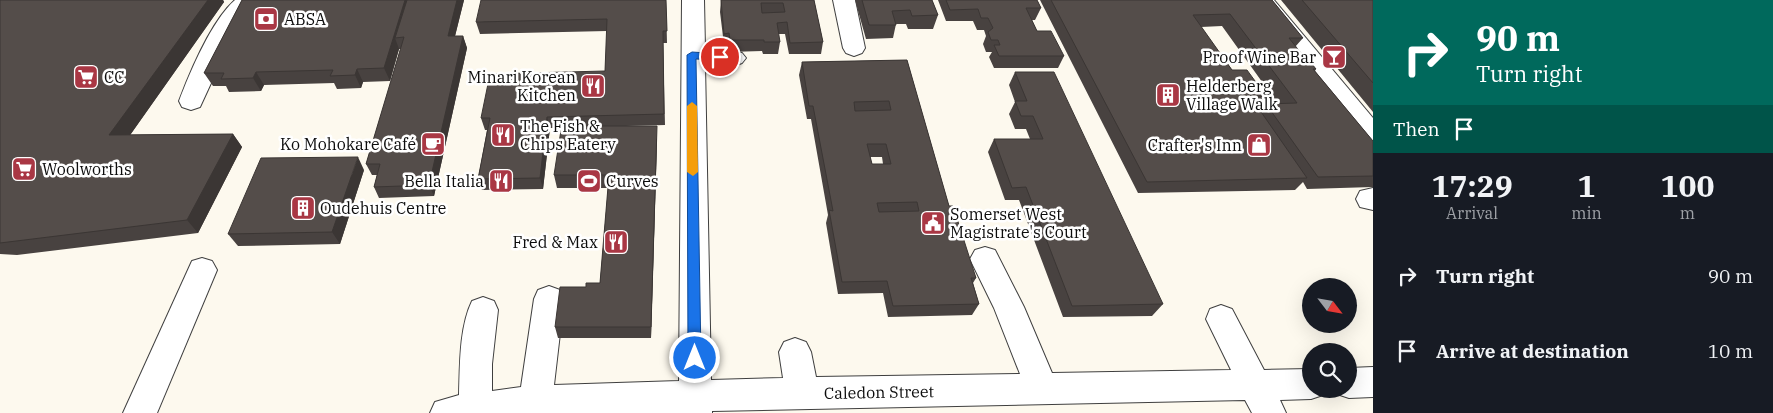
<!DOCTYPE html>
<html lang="en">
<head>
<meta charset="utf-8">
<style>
  body { margin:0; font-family:"IBM Plex Serif",serif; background:#242831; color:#f1f3f6; height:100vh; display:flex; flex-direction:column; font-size:19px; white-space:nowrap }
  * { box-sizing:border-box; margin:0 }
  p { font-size:16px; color:#9ea1a6 }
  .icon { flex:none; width:28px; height:28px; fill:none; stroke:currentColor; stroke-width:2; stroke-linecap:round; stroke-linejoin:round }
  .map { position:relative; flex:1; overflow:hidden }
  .sheet { display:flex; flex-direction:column; background:#171b24; width:400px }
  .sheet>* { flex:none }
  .hud { background:#00695c; color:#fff; overflow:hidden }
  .needle { width:32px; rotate:121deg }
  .tools { position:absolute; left:1302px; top:278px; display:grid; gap:10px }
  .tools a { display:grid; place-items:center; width:55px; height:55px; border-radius:50%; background:#171b24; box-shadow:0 5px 20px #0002; font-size:25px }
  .pin { position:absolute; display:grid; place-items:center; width:42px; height:42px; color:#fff; margin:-21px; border:2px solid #fff; border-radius:50%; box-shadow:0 1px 5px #0007 }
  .me { position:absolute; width:55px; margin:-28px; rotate:0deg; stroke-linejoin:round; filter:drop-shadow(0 0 4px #0008) }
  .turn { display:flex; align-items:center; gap:18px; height:105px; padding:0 20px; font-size:22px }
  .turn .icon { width:65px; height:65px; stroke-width:2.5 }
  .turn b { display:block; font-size:35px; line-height:42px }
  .then { display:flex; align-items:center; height:48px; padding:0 20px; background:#0003; gap:10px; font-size:19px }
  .eta { display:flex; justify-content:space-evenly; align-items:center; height:85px; text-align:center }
  .eta b { font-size:30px; font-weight:700; line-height:35px }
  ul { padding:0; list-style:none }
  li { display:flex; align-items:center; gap:15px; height:75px; padding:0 20px }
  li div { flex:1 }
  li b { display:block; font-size:19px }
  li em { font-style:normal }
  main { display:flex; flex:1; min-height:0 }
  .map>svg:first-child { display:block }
</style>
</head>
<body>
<main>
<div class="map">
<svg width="1373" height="413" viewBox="0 0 1373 413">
  <rect width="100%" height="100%" fill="#fdf9ee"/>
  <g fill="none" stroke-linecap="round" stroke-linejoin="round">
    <defs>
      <g id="minor">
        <path d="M235 0H259L241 18 200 107 191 110 182 107 179 101C190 72 212 20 235 0Z"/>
        <path d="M682 0H704L705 48 742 53 746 58 742 63 734 66 705 64 711 380 783 378 779 352 784 342 795 338 806 342 811 352 816 377 1020 374 994 308 970 259 975 250 985 247 995 250 1024 307 1052 373 1231 370 1206 319 1210 309 1221 305 1232 309 1264 370 1311 369V389H1325L1323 395 1311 399 1280 400 1286 413H1252L1245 400 712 411V413H430L435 402 459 395C460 366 459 328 472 301L483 297 494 301 498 310 492 364V391L521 387 534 299 538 290 549 286 560 290 564 299 554 385 679 381Z"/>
        <polygon points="833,0 855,0 865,48 862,53 854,56 846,53 843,48"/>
        <polygon points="1251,0 1274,0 1373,118 1373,144 1364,142"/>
        <polygon points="1373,188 1373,210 1360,207 1356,199 1360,191"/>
        <polygon points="202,258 212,261 217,270 157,413 123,413 192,261"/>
        <polygon points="1373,367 1373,397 1349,398 1337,394 1335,389 1349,389 1349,368"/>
      </g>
    </defs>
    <use href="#minor" stroke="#3f3f3f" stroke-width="2"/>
    <use href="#minor" fill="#fff" fill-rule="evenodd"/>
  </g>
  <g fill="#484240" fill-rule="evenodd">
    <polygon points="0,0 223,0 224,2 130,135 233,134 242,147 198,233 17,255 0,254"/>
    <polygon points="242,0 464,0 455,36 463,36 467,48 434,196 379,198 374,187 377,175 372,175 366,164 401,49 399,49 390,81 363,82 361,88 337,89 334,83 264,85 261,91 229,92 226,86 213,86 204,73"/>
    <polygon points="666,0 667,43 663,43 665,125 626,126 657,139 651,338 558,338 555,327 586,287 600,283 608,188 557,188 554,175 582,130 582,128 550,128 543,189 482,190 478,179 487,130 485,130 481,118 605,71 607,31 480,34 476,22"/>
    <polygon points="721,0 814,0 823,42 821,54 789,54 785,34 778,34 780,42 778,54 763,54 762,51 729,52 728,45 724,45 720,12"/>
    <polygon points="855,0 932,0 938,15 933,29 908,29 906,24 896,24 893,38 866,39"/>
    <polygon points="938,0 1037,0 1041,8 1035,20 1032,20 1037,31 1064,56 1058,68 994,68 989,57 992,52 986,52 983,44 986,36 984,30 977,30 973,21 946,21"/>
    <path d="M1040 0H1272L1303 38 1295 47 1301 53 1316 69 1315 71 1373 141V187L1307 189 1303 182 1295 190 1138 193ZM1222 26 1278 104H1266L1260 111 1257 107 1266 96 1232 70 1201 27Z"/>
    <polygon points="1281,0 1373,0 1373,112"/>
    <path d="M907 60 949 206 976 278 973 283 979 304 972 315 888 317 883 293 838 294 826 223 828 215 811 119H807L799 75 802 62ZM870 157H882L883 164H872Z"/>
    <polygon points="1015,72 1163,304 1152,316 1063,317 1019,200 1005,200 988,152 994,139 1030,139 1026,129 1015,129 1009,114 1015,102 1009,85"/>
    <polygon points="364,170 340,244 238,246 228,234"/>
  </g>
  <g fill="#3b3634">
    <polygon points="208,0 223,0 224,2 121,148 109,135"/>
    <polygon points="405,0 412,0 395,38 399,49 390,81 384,68"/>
    <polygon points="457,0 464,0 452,48 448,36"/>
    <polygon points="463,36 467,48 434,196 429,185"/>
    <polygon points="357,69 363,82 361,88 355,75"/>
    <polygon points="256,72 264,85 261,91 253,78"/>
    <polygon points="547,117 550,128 543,189 540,178"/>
    <polygon points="657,126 657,139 651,338 651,327"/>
    <polygon points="233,134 242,147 198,233 187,220"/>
    <polygon points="358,157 364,170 340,244 332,232"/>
  </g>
  <g fill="#544d4a" stroke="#3b3634" fill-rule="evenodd">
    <polygon points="0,0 208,0 109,135 233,134 187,220 0,243"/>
    <polygon points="242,0 405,0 384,68 357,69 355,75 330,76 333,70 256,72 253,78 221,79 224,73 204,73"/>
    <polygon points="407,0 457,0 448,36 463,36 429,185 374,187 380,164 366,164 404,37 395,38"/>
    <polygon points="481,0 666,0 667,31 663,31 664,114 547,117 540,178 478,179 490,118 481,118 490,74 605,71 607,19 476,22"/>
    <path d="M721 0H814L823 42 790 43 787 22 777 23 780 42H764V40H730L729 33 724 34ZM761 3H783L785 12 762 13Z"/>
    <polygon points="862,0 932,0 938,15 912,16 910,10 892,11 896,25 869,25"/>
    <polygon points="946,0 1037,0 1041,8 1026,8 1037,31 1051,31 1064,56 999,56 994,45 1000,45 998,40 991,40 988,32 993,28 988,18 981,18 978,9 950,10"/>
    <polygon points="1051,0 1272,0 1303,38 1289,38 1301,53 1304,54 1316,69 1313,69 1373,141 1373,176 1318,177 1266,104 1297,103 1230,14 1193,15 1232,70 1247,70 1266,96 1250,96 1307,178 1147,182"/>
    <polygon points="1302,0 1373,0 1373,83"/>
    <path d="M907 60 949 206H953L976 278H971L979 304 893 306 887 281 842 282 829 210 833 211 813 106H809L802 62ZM889 101 891 110 855 111 854 102ZM867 144H886L891 164H872ZM917 202 919 211 879 212 877 203Z"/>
    <polygon points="1015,72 1054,72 1163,304 1072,306 1026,187 1012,188 994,139 1043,139 1033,116 1021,116 1015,101 1027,101"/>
    <polygon points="582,126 657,126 651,327 555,327 560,287 586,287 586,283 600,283 609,175 554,175 561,130 582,130"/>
    <polygon points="358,157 332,232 228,234 261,158"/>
  </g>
  <polygon fill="#1a73e8" stroke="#114b97" points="692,52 720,54 725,57 720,60 696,59 701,358 699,363 695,364 690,363 688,358 687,55"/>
  <polygon fill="#f59e0b" points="692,102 697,106 698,172 693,176 687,172 687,106"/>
  <defs>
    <symbol id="bank-square" viewBox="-11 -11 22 22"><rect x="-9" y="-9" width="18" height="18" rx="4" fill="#a93744" stroke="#fff"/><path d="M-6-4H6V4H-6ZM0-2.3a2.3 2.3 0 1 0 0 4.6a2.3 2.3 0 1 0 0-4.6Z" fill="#fff"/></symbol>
    <symbol id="bar-square" viewBox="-11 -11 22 22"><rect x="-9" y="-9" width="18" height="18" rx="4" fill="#a93744" stroke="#fff"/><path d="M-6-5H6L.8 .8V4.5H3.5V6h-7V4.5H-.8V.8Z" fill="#fff"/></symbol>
    <symbol id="supermarket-square" viewBox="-11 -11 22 22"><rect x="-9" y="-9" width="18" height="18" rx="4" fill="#a93744" stroke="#fff"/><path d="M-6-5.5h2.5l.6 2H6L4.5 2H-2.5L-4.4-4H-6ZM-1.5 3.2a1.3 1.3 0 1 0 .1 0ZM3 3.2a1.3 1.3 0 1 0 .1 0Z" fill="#fff"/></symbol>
    <symbol id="restaurant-square" viewBox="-11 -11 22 22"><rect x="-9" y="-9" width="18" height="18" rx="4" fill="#a93744" stroke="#fff"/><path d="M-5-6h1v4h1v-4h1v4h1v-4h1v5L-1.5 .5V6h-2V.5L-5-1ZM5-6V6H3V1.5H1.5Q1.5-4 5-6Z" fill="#fff"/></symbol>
    <symbol id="building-square" viewBox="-11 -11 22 22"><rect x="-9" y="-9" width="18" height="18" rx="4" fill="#a93744" stroke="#fff"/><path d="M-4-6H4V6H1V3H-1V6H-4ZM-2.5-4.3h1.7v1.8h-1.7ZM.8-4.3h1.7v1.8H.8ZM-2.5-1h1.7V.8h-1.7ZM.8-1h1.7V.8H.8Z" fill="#fff"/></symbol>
    <symbol id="cafe-square" viewBox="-11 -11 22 22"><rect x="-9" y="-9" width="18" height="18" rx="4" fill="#a93744" stroke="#fff"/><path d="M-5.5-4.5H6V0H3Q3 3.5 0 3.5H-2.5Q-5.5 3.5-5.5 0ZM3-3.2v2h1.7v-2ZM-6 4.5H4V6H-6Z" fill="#fff"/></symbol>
    <symbol id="shop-square" viewBox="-11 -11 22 22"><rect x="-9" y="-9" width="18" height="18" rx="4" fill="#a93744" stroke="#fff"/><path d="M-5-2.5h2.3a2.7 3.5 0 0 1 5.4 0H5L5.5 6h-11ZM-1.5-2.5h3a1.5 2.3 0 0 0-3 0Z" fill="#fff"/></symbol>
    <symbol id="stadium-square" viewBox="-11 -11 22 22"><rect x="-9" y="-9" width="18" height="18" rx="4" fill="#a93744" stroke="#fff"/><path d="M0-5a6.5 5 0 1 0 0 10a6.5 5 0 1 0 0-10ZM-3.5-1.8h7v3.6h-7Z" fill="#fff"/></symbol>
    <symbol id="civic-square" viewBox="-11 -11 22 22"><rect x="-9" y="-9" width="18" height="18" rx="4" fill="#a93744" stroke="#fff"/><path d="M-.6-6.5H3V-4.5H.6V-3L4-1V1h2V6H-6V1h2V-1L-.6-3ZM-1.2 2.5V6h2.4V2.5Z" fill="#fff"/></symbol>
  </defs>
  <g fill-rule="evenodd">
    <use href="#bank-square" x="252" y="5" width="28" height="28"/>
    <use href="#bar-square" x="1320" y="43" width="28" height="28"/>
    <use href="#supermarket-square" x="72" y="63" width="28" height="28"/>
    <use href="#restaurant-square" x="579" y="72" width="28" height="28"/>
    <use href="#building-square" x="1154" y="81" width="28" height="28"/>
    <use href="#restaurant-square" x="489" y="121" width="28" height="28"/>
    <use href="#cafe-square" x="419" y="130" width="28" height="28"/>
    <use href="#shop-square" x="1245" y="131" width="28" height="28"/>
    <use href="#supermarket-square" x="10" y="155" width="28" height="28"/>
    <use href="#restaurant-square" x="487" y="167" width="28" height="28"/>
    <use href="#stadium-square" x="575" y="167" width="28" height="28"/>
    <use href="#building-square" x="289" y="194" width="28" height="28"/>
    <use href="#civic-square" x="919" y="209" width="28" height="28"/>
    <use href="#restaurant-square" x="602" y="228" width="28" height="28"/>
  </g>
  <g text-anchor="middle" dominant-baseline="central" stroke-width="5" stroke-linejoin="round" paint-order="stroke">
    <g font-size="16" fill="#0c0c0c" stroke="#fff" text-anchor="start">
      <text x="284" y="19">ABSA</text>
      <text x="1316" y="57" text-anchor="end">Proof Wine Bar</text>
      <text x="104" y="77">CC</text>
      <text x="576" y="77" text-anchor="end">Minari Korean<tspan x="576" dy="18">Kitchen</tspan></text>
      <text x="1186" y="86">Helderberg<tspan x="1186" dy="18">Village Walk</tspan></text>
      <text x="520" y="126">The Fish &amp;<tspan x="520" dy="18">Chips Eatery</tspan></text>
      <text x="416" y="144" text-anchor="end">Ko Mohokare Café</text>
      <text x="1242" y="145" text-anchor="end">Crafter's Inn</text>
      <text x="42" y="169">Woolworths</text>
      <text x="484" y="181" text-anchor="end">Bella Italia</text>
      <text x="606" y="181">Curves</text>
      <text x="320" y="208">Oudehuis Centre</text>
      <text x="950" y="214">Somerset West<tspan x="950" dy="18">Magistrate's Court</tspan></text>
      <text x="598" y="242" text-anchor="end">Fred &amp; Max</text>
    </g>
    <g font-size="16" fill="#0c0c0c" stroke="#fff">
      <text transform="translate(879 392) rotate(-1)">Caledon Street</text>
    </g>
  </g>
</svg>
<div class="tools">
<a><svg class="needle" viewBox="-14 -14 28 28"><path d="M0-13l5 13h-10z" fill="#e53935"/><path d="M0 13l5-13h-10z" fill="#9ea1a6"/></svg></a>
<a><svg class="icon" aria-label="search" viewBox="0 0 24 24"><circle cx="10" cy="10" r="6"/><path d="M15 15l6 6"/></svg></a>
</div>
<div class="pin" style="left:720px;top:57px;background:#d93025"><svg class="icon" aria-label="arrive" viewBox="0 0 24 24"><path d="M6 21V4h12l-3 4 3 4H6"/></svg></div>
<svg class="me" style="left:695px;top:358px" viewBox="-20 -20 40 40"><circle r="17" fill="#1a73e8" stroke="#fff" stroke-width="3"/><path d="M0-11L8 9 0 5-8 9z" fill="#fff"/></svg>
</div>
<section class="sheet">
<div class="hud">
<div class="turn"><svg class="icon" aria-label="right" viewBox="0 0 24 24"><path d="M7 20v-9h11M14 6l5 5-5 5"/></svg><div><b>90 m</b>Turn right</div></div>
<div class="then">Then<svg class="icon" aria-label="arrive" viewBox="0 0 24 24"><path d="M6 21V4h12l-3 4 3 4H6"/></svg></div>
</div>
<div class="eta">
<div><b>17:29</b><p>Arrival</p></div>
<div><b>1</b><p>min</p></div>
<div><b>100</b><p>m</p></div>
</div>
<ul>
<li><svg class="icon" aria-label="right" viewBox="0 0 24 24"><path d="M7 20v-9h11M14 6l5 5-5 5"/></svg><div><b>Turn right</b></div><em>90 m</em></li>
<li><svg class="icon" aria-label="arrive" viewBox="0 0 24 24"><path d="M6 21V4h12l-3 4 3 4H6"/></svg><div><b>Arrive at destination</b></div><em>10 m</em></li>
</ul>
</section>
</main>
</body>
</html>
